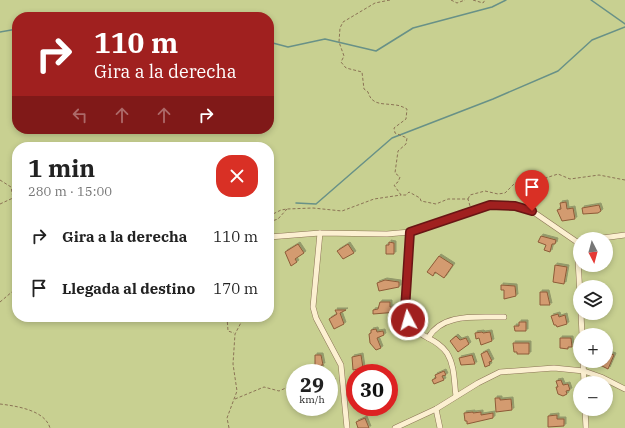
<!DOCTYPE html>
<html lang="es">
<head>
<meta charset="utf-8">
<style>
  body { margin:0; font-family:"IBM Plex Serif",serif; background:#f6f6f6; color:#222; height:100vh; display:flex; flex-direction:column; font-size:15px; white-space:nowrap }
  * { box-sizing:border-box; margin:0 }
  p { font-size:13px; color:#767676 }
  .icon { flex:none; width:22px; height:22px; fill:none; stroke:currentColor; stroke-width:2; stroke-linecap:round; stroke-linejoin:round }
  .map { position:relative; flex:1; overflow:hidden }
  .panel { position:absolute; left:12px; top:142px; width:262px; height:180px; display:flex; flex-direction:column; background:#fff; border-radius:16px; box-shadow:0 2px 6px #0003 }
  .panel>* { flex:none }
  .top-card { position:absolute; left:12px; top:12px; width:262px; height:122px; border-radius:16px; box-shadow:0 2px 6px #0003; background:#a0201f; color:#fff; overflow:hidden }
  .needle { width:26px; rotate:174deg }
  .controls { position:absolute; left:573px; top:232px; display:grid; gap:8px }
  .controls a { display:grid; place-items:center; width:40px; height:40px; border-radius:50%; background:#fff; box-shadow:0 2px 6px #0003; font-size:20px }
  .speed { position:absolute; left:286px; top:364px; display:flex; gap:8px; font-size:20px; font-weight:700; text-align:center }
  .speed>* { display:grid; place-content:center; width:52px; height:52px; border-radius:50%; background:#fff; box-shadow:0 2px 6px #0003; line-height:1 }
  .speed small { font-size:10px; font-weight:400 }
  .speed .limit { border:6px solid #d22; background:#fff; color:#111 }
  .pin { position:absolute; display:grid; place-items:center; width:34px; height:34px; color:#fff; margin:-41px -17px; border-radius:50% 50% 50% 0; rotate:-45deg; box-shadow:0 0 4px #0007 }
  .pin .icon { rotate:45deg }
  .me { position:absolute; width:44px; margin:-22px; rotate:354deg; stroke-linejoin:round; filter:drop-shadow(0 0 3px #0008) }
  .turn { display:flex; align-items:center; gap:14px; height:84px; padding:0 16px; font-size:18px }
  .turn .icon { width:52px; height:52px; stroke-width:2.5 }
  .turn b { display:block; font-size:28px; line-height:34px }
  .lanes { display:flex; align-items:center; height:38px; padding:0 16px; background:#0003; justify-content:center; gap:20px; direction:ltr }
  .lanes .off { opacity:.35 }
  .round { display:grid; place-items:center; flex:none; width:42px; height:42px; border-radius:16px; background:#f6f6f6 }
  .overview { display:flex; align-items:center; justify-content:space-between; height:68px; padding:0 16px }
  h1 { font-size:24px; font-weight:700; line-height:30px }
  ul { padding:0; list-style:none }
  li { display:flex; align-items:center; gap:12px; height:52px; padding:0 16px }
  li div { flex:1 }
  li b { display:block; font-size:15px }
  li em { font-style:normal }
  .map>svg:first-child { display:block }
</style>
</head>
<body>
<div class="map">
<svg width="625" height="428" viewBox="0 0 625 428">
  <defs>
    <filter id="shadow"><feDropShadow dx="2" dy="-2" stdDeviation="0" flood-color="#0004"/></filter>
  </defs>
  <rect width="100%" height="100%" fill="#f2e3bd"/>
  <path fill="#c8d091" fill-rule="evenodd" d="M0 0H625V428H0ZM17 17H269V129H17ZM17 147H269V317H17ZM580 239H606V265H580ZM580 287H606V313H580ZM580 335H606V361H580ZM295 373H329V407H295ZM355 373H389V407H355ZM580 383H606V409H580Z"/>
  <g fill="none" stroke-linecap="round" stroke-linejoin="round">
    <g stroke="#689187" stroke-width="1.5">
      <polyline points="591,0 625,24"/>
      <polyline points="0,32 17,29"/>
      <polyline points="269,42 288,47 325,39 376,51 413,28 492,7 506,0"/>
      <polyline points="296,203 316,204 392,138 493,99 558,71 592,40 625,27"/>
    </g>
  </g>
  <g fill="#d39b70" stroke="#8d5b38" filter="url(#shadow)">
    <polygon points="566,202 567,209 573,208 575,219 562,221 557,210 561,209 560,203"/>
    <polygon points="599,205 601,211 598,213 583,214 582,208"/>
    <polygon points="541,236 556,240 555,244 552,244 550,252 544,250 546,245 538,242"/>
    <polygon points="389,242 394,243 394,254 386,254 386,245 389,245"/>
    <polygon points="298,244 304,253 295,259 297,262 291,266 285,252"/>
    <polygon points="348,244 354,253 343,259 337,251"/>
    <polygon points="439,256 453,265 444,278 435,272 433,276 427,272"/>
    <polygon points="555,265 567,267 564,284 553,282"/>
    <polygon points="385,280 399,282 399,287 379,291 377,283"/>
    <polygon points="501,285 515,286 516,296 504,299 504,290 501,290"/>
    <polygon points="540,292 547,292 550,305 540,305"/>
    <polygon points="380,302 390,302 390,307 398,307 398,312 373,314 373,310 378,309"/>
    <polygon points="335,310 346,310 340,313 344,324 334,329 329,319 337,314"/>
    <polygon points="558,314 559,317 565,315 567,324 557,327 556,325 554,325 551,316"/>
    <polygon points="519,322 526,322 526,331 515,331 514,326 519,326"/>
    <polygon points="376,329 377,332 383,331 384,335 377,338 381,348 376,350 370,343 369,334 371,333 371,330"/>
    <polygon points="482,332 483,333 490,332 492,341 481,345 479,338 476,339 475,333"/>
    <polygon points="456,336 460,340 466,338 469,344 458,352 450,341"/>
    <polygon points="560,338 571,338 572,347 568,347 568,349 560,348"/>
    <polygon points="513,343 529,343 529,354 517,354 517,352 514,352"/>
    <polygon points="487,351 492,361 489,362 490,365 485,367 481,354"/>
    <polygon points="606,352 614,355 608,369 600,365 602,361 606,361"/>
    <polygon points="315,355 321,355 323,365 321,365 322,368 315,368"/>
    <polygon points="361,355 363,368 353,370 352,357"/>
    <polygon points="472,355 475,364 461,365 459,358"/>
    <polygon points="444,371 446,375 442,376 444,380 434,384 432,380 436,378 435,375"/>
    <polygon points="561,380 563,385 568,384 570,390 566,391 567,394 563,396 558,394 556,387 558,387 556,381"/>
    <polygon points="495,398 500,398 500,400 511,399 512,410 496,412"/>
    <polygon points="473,412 473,413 481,412 481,415 493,413 493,418 467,424 467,421 465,421 464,413"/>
    <polygon points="557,415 557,419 564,419 564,426 548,427 548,416"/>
    <polygon points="365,418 369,428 358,428 356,422"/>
  </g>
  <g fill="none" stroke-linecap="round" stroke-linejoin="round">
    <defs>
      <g id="minor">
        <path d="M410 232 405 310C413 341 433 333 447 353 455 366 454 382 456 396"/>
        <polyline points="320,233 313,307 316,318 341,365 347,428"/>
        <polyline points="269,237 320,233 387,234 410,232 472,210 490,205 503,204 532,211 577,242 580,241"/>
        <polyline points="595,239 625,235"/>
        <polyline points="577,242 580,295"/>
        <polyline points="581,313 582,335"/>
        <path d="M428 338C443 312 477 318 504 317"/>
        <polyline points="583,361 584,383"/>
        <polyline points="436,409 440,428"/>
        <polyline points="585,409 586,428"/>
        <polyline points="395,428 436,409 478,383 500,372 554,368 584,371 601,377 625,389"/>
      </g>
    </defs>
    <use href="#minor" stroke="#8b7355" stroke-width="6"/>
    <g stroke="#8b7355" stroke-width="1" stroke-dasharray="3 2" stroke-linecap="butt">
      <path d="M390 0 375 3 343 22 340 28 339 42 344 56 341 62 346 68 362 72 364 89 368 92C372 106 383 103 395 105 399 105 403 107 407 109L406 119 394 128 395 133 407 138 406 144 398 151 395 173 400 177 398 182 394 185 401 195H406L409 192 420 198 421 201 436 204 448 199H468L470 206"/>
      <polyline points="451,0 457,3 465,0"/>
      <polyline points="473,0 483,3 485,0"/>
      <polyline points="0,180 11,187 13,198"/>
      <polyline points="468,199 470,195 485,191 498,194 505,193 515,183 527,184 558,174 570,179 599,175 625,180"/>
      <polyline points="0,204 13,198 17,200"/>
      <polyline points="269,216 281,210 287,209 313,208 342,211 374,199 401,195"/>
      <polyline points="269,222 278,219 287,209"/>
      <polyline points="0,302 13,291 17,290"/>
      <polyline points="227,317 228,331 234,333"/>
      <polyline points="329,380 336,379"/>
      <polyline points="235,399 264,387 279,391 295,384"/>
      <path d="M0 404C16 406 45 410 50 428"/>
      <polyline points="229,428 227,418 237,391 233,364 235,334 244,317"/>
    </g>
    <use href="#minor" stroke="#fcf0d1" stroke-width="5"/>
  </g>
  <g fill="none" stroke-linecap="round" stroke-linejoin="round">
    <defs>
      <polyline id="route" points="408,320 405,310 410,232 490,205 515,206 532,211"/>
    </defs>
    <use href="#route" stroke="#681514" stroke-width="10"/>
    <use href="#route" stroke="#a0201f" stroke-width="7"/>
  </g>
</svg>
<div class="controls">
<a><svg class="needle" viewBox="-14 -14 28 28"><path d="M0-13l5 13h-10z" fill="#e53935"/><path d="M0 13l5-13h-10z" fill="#767676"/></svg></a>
<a><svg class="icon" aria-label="layers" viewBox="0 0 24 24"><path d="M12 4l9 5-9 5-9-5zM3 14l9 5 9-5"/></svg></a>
<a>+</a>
<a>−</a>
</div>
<div class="speed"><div>29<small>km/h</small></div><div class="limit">30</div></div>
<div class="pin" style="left:532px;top:211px;background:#d93025"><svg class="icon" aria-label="arrive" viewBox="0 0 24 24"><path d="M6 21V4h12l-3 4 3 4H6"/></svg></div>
<svg class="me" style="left:408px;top:320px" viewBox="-20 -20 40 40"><circle r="17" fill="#a0201f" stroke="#fff" stroke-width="3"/><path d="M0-11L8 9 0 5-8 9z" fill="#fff"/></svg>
<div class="top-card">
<div class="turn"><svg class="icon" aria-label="right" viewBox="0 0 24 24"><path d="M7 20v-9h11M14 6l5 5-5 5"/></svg><div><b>110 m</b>Gira a la derecha</div></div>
<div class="lanes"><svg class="icon off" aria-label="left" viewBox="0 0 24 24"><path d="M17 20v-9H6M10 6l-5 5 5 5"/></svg><svg class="icon off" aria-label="ahead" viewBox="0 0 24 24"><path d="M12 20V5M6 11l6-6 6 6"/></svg><svg class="icon off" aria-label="ahead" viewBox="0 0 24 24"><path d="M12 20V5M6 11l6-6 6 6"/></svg><svg class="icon" aria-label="right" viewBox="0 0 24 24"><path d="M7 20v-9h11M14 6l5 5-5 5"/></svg></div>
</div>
<section class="panel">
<div class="overview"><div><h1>1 min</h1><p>280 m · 15:00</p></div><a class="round" style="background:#d93025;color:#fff"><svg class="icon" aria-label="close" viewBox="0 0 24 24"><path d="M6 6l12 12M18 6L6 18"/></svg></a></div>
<ul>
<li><svg class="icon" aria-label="right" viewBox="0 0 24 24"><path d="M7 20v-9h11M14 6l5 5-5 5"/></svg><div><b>Gira a la derecha</b></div><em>110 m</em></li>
<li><svg class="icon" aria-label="arrive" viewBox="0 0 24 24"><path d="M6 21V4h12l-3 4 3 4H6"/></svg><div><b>Llegada al destino</b></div><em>170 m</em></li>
</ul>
</section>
</div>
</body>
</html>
